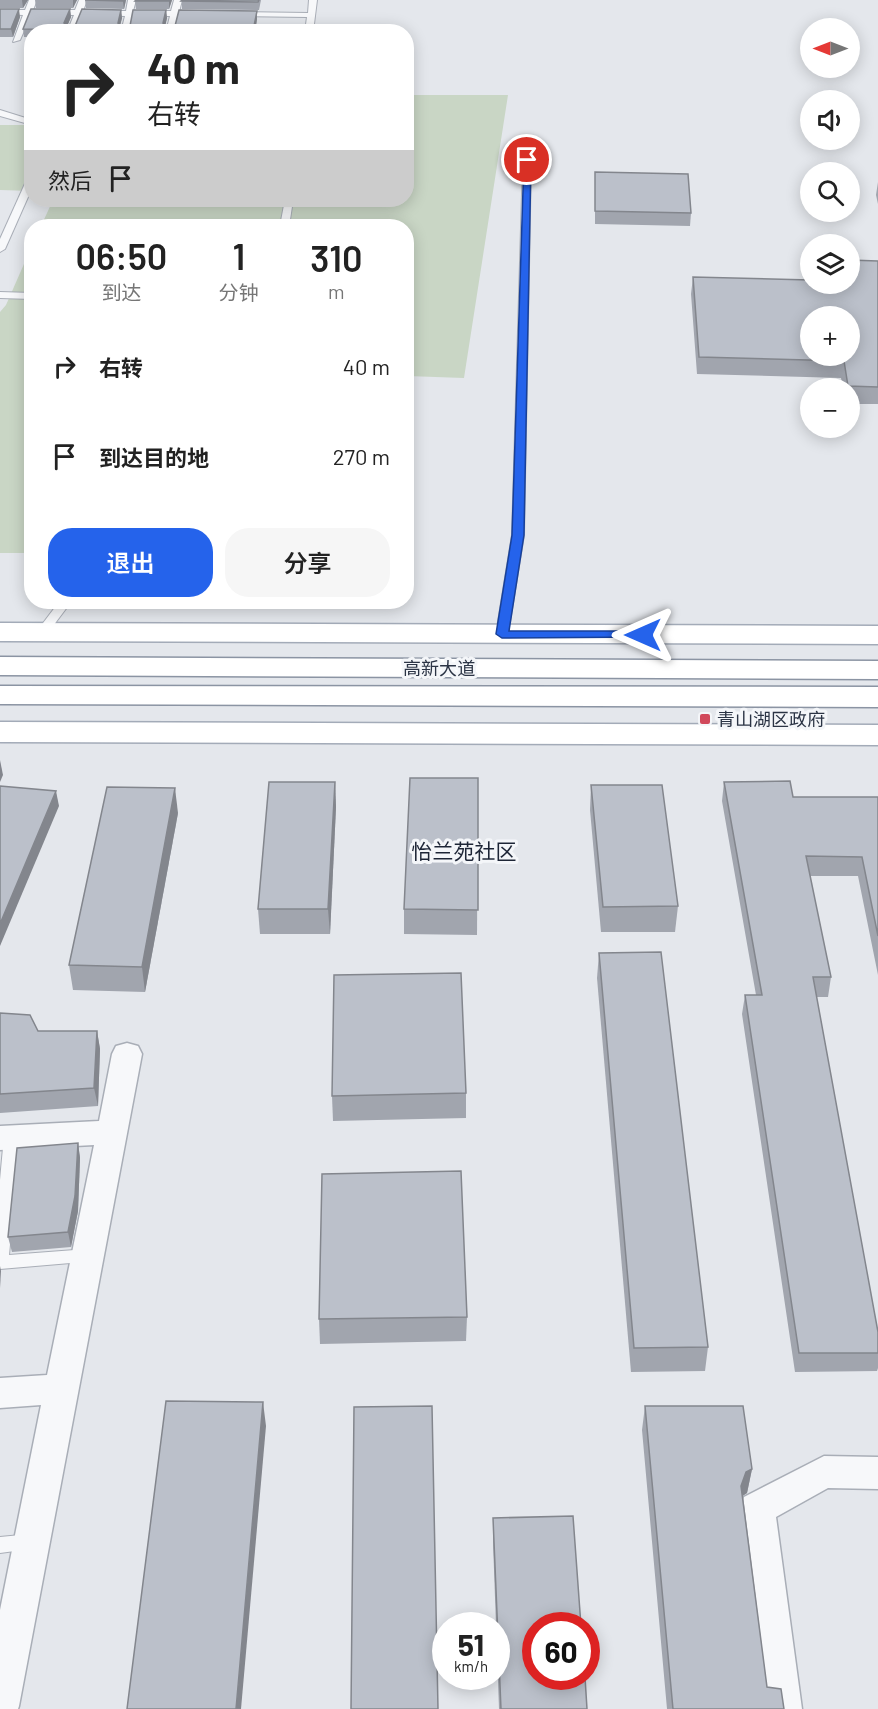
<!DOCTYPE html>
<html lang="zh">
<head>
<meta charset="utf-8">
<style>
  body { margin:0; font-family:Barlow,"Noto Sans SC",sans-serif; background:#f6f6f6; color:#222; height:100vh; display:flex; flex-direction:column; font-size:22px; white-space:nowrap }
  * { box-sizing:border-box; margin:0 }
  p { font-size:20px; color:#767676 }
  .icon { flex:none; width:33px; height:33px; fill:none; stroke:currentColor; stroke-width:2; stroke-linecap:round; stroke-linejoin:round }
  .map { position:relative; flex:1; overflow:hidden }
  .sheet { position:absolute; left:24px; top:219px; width:390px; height:390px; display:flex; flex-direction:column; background:#fff; border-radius:24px; box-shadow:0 3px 15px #0003 }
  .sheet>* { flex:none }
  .hud { position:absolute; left:24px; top:24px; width:390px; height:183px; border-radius:24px; box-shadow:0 3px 15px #0003; background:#fff; color:#222; overflow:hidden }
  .needle { width:39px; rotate:270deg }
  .fabs { position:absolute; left:800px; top:18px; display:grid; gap:12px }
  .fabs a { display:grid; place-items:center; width:60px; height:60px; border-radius:50%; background:#fff; box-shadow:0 3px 15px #0003; font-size:30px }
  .speed { position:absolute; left:432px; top:1612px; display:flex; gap:12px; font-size:30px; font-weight:700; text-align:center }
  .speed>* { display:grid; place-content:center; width:78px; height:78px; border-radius:50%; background:#fff; box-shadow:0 3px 15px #0003; line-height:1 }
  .speed small { font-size:15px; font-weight:400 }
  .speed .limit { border:9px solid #d22; background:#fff; color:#111 }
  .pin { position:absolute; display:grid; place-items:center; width:51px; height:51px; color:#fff; margin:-26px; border:3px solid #fff; border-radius:50%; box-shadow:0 2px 6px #0007 }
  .me { position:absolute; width:66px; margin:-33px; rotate:270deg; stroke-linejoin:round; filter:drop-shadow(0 0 4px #0008) }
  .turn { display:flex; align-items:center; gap:21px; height:126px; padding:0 24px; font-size:27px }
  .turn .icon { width:78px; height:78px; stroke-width:2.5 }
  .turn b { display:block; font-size:42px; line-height:51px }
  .then { display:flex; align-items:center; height:57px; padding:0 24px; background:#0003; gap:12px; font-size:22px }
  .eta { display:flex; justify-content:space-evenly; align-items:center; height:102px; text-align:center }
  .eta b { font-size:36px; font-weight:600; line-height:42px }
  .primary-button { display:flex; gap:12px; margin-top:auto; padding:12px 24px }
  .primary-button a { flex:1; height:69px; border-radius:24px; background:#2563eb; color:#fff; font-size:24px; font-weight:600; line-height:69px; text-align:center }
  .primary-button a+a { background:#f6f6f6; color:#222 }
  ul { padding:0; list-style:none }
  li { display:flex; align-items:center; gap:18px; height:90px; padding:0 24px }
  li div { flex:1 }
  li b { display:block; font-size:22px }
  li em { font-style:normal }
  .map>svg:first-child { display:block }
</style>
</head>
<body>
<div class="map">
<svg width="878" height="1709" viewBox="0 0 878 1709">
  <rect width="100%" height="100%" fill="#e4e7ec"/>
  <g fill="#c9d6c5">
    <polygon points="407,95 508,95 464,378 407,376 406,226 41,226 53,200 406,200"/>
    <polygon points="0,125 31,125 31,191 0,190"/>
    <polygon points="31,248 31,553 0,553 0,312 6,305"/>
  </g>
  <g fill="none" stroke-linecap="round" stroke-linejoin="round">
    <defs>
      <g id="service">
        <polygon points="29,0 37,0 33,10 75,10 79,0 87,0 83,11 126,11 128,0 136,0 133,11 171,11 174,0 182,0 179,12 195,12 199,14 195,16 178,16 174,32 166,32 170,16 132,16 129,32 121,32 125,16 81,15 75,32 67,32 74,15 31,15 20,40 13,42 23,15 0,14 0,10 25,10"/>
        <polygon points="309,0 317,0 313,32 305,32 307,17 241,16 237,14 241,12 308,13"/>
        <polygon points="0,110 32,120 32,125 0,116"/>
        <polygon points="527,157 531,160 524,535 508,634 502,638 496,634 512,535 523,160"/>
        <polygon points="32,174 32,188 5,249 0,252 0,239 28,177"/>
        <polygon points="285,200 293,200 289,226 280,226"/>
        <polygon points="0,292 32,293 32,299 0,298"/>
        <polygon points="59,602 71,602 47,634 39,634 37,631"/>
        <polygon points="12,1131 17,1133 20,1137 9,1255 88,1249 94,1251 96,1256 94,1261 0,1269 0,1180 4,1137 7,1133"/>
        <polygon points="31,1534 37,1536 40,1542 37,1548 0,1553 0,1537"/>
      </g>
      <g id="minor">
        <polygon points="127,1043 138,1046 142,1054 19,1706 18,1709 0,1709 0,1610 41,1405 0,1408 0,1378 47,1375 94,1145 0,1150 0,1126 99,1121 112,1054 116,1046"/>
        <polygon points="824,1456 878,1457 878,1489 828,1488 776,1517 802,1709 764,1709 739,1509 744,1497"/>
      </g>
      <g id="primary">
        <polygon points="0,623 878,626 878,644 0,641"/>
        <polygon points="0,722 878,725 878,745 0,742"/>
      </g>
      <g id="trunk">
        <polygon points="0,657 878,661 878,679 0,675"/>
        <polygon points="0,686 878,687 878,707 0,704"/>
      </g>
    </defs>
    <use href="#service" stroke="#a9aeb7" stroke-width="2"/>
    <use href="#minor" stroke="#a9aeb7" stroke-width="3"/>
    <use href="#primary" stroke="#a3abb8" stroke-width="3"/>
    <use href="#trunk" stroke="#8b94a3" stroke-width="3"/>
    <use href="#service" fill="#f7f8fa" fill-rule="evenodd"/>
    <use href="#minor" fill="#f7f8fa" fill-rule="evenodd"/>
    <use href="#primary" fill="#fff" fill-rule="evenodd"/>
    <use href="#trunk" fill="#fff" fill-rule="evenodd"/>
  </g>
  <g fill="#a1a5ae">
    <polygon points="0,0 28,0 23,8 0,8"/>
    <polygon points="35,0 77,0 73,8 36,8"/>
    <polygon points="85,0 126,0 124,9 86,8"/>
    <polygon points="172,0 169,9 136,9 135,1"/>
    <polygon points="182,0 261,0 259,10 182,9"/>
    <polygon points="0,9 20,17 13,37 0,37"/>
    <polygon points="70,9 71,17 67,26 75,26 121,10 122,18 120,26 130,26 166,10 167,18 165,26 175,26 257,11 257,19 255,32 32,32 32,37 24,37 23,29"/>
    <polygon points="595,172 691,213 690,226 595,224"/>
    <polygon points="878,182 878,204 876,195"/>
    <polygon points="878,261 878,404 849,404 849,388 843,388 841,378 697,374 691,294 693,277 849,284"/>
    <polygon points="478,778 477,935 404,934 404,909"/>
    <polygon points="335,782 336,807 330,934 260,934 258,909"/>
    <polygon points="724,782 793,797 878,797 878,975 858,876 810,876 831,977 828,997 816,997 878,1332 878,1368 877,1371 795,1372 742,1014 745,995 756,995 722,801"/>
    <polygon points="591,785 678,906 675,932 601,932 590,810"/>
    <polygon points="178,813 145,992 73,990 69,965"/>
    <polygon points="599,953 708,1347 705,1371 631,1372 597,978"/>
    <polygon points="0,1013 38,1031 97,1031 100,1049 98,1106 0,1113"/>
    <polygon points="466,1093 466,1118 333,1121 332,1096"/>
    <polygon points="78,1143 80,1158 78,1211 71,1247 12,1252 8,1237"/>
    <polygon points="467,1317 466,1341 320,1344 319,1319"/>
    <polygon points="645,1406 752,1469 747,1493 743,1496 767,1687 784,1709 667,1709 642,1430"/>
    <polygon points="493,1518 587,1709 499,1709 493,1542"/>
  </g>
  <g fill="#83868d">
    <polygon points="22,0 28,0 23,8"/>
    <polygon points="73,0 77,0 73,8"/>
    <polygon points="124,0 126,0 124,9 123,1"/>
    <polygon points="169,0 172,0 169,9"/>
    <polygon points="19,9 20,17 13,37 11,29"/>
    <polygon points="70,9 71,17 66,29 64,23"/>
    <polygon points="121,10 122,18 119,29 118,23"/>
    <polygon points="166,10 167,18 164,31 163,23"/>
    <polygon points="257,11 257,19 255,32 253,32"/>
    <polygon points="0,760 3,775 0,782"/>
    <polygon points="335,782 336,807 330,934 328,909"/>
    <polygon points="175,788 178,813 145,992 142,967"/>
    <polygon points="56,791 59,806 0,946 0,924"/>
    <polygon points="97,1031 100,1049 98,1106 94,1088"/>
    <polygon points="78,1143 80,1158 78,1211 71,1247 68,1232"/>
    <polygon points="0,1266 1,1271 0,1288"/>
    <polygon points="263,1402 266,1426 241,1709 236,1709"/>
    <polygon points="752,1469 747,1493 742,1496 741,1486 746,1472"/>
  </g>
  <g fill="#bbc0ca" stroke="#83868d" stroke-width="1.5" fill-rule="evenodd">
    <polygon points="85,0 124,0 123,1"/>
    <polygon points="136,0 169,0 169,1 135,1"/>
    <polygon points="182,0 259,0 258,2 181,1"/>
    <polygon points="0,9 19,9 11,29 0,29"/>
    <polygon points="31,9 70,9 64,23 66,26 75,26 82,9 121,10 118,23 120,26 130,26 133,10 166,10 163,23 165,26 175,26 179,10 257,11 253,31 23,29"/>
    <polygon points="595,172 688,174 691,213 595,211"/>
    <path d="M849 260 878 261V387L848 386 844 361 699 357 693 277 810 280V284H849ZM810 316H849V356H810Z"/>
    <polygon points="410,778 478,778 478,910 404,909"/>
    <polygon points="790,781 793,797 878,797 878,936 862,857 806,856 831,977 813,977 878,1332 878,1353 799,1353 745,995 762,995 724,782"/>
    <polygon points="269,782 335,782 328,909 258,909"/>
    <polygon points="591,785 662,785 678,906 603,907"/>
    <polygon points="0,786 56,791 0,924"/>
    <polygon points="107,787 175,788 142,967 69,965"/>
    <polygon points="661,952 708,1347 634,1348 599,953"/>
    <polygon points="461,973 466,1093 332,1096 334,975"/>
    <polygon points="0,1013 30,1015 38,1031 97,1031 94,1088 0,1094"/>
    <polygon points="78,1143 75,1196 68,1232 8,1237 17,1148"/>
    <polygon points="461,1171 467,1317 319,1319 322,1174"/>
    <polygon points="166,1401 263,1402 236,1709 127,1709"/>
    <polygon points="432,1406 438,1709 351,1709 354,1407"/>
    <polygon points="645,1406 743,1406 752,1469 746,1472 741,1486 767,1687 781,1689 784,1709 673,1709"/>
    <polygon points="573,1516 581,1626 536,1626 536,1677 585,1677 587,1709 501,1709 493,1518"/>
  </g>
  <polygon fill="#2563eb" stroke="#184099" stroke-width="1.5" points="524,158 531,160 524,535 509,631 643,631 649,635 648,637 502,638 496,634 512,535"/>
  <rect fill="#d1495b" stroke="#f4f6f9" stroke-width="2" x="699" y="713" width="12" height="12" rx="3"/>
  <g text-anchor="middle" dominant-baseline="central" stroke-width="6" stroke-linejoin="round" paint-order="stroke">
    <g font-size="18" fill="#2b3445" stroke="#f4f6f9">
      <text x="439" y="668">高新大道</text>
    </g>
    <g font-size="18" fill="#2b3445" stroke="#f4f6f9" text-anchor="start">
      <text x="717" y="719">青山湖区政府</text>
    </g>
    <g font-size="21" fill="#1d2536" stroke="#f4f6f9">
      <text x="464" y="850">怡兰苑社区</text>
    </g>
  </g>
</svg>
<div class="fabs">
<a><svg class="needle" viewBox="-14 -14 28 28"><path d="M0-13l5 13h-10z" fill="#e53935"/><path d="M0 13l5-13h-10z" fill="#767676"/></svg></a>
<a><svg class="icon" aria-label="sound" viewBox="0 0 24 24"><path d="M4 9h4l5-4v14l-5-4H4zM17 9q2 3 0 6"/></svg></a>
<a><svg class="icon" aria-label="search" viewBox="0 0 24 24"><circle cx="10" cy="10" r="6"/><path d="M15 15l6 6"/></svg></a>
<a><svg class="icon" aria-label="layers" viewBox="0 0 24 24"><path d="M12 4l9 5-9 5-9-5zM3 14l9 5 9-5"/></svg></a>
<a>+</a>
<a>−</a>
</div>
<div class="speed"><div>51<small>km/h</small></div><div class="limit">60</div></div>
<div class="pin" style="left:527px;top:160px;background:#d93025"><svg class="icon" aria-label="arrive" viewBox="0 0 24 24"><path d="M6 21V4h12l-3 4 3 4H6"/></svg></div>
<svg class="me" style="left:643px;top:635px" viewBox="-20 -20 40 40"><path d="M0-17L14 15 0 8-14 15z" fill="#2563eb" stroke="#fff" stroke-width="4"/></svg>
<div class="hud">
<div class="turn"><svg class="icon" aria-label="right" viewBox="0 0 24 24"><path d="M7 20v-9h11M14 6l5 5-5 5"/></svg><div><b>40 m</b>右转</div></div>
<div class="then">然后<svg class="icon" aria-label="arrive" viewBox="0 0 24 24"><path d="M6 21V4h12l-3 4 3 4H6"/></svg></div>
</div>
<section class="sheet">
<div class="eta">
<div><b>06:50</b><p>到达</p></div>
<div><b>1</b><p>分钟</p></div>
<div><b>310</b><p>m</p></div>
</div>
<ul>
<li><svg class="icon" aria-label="right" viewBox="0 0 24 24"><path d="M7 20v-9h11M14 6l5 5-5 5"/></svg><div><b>右转</b></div><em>40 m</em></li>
<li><svg class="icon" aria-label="arrive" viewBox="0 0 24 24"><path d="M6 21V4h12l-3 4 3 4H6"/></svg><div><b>到达目的地</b></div><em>270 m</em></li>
</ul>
<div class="primary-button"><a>退出</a><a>分享</a></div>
</section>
</div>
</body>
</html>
